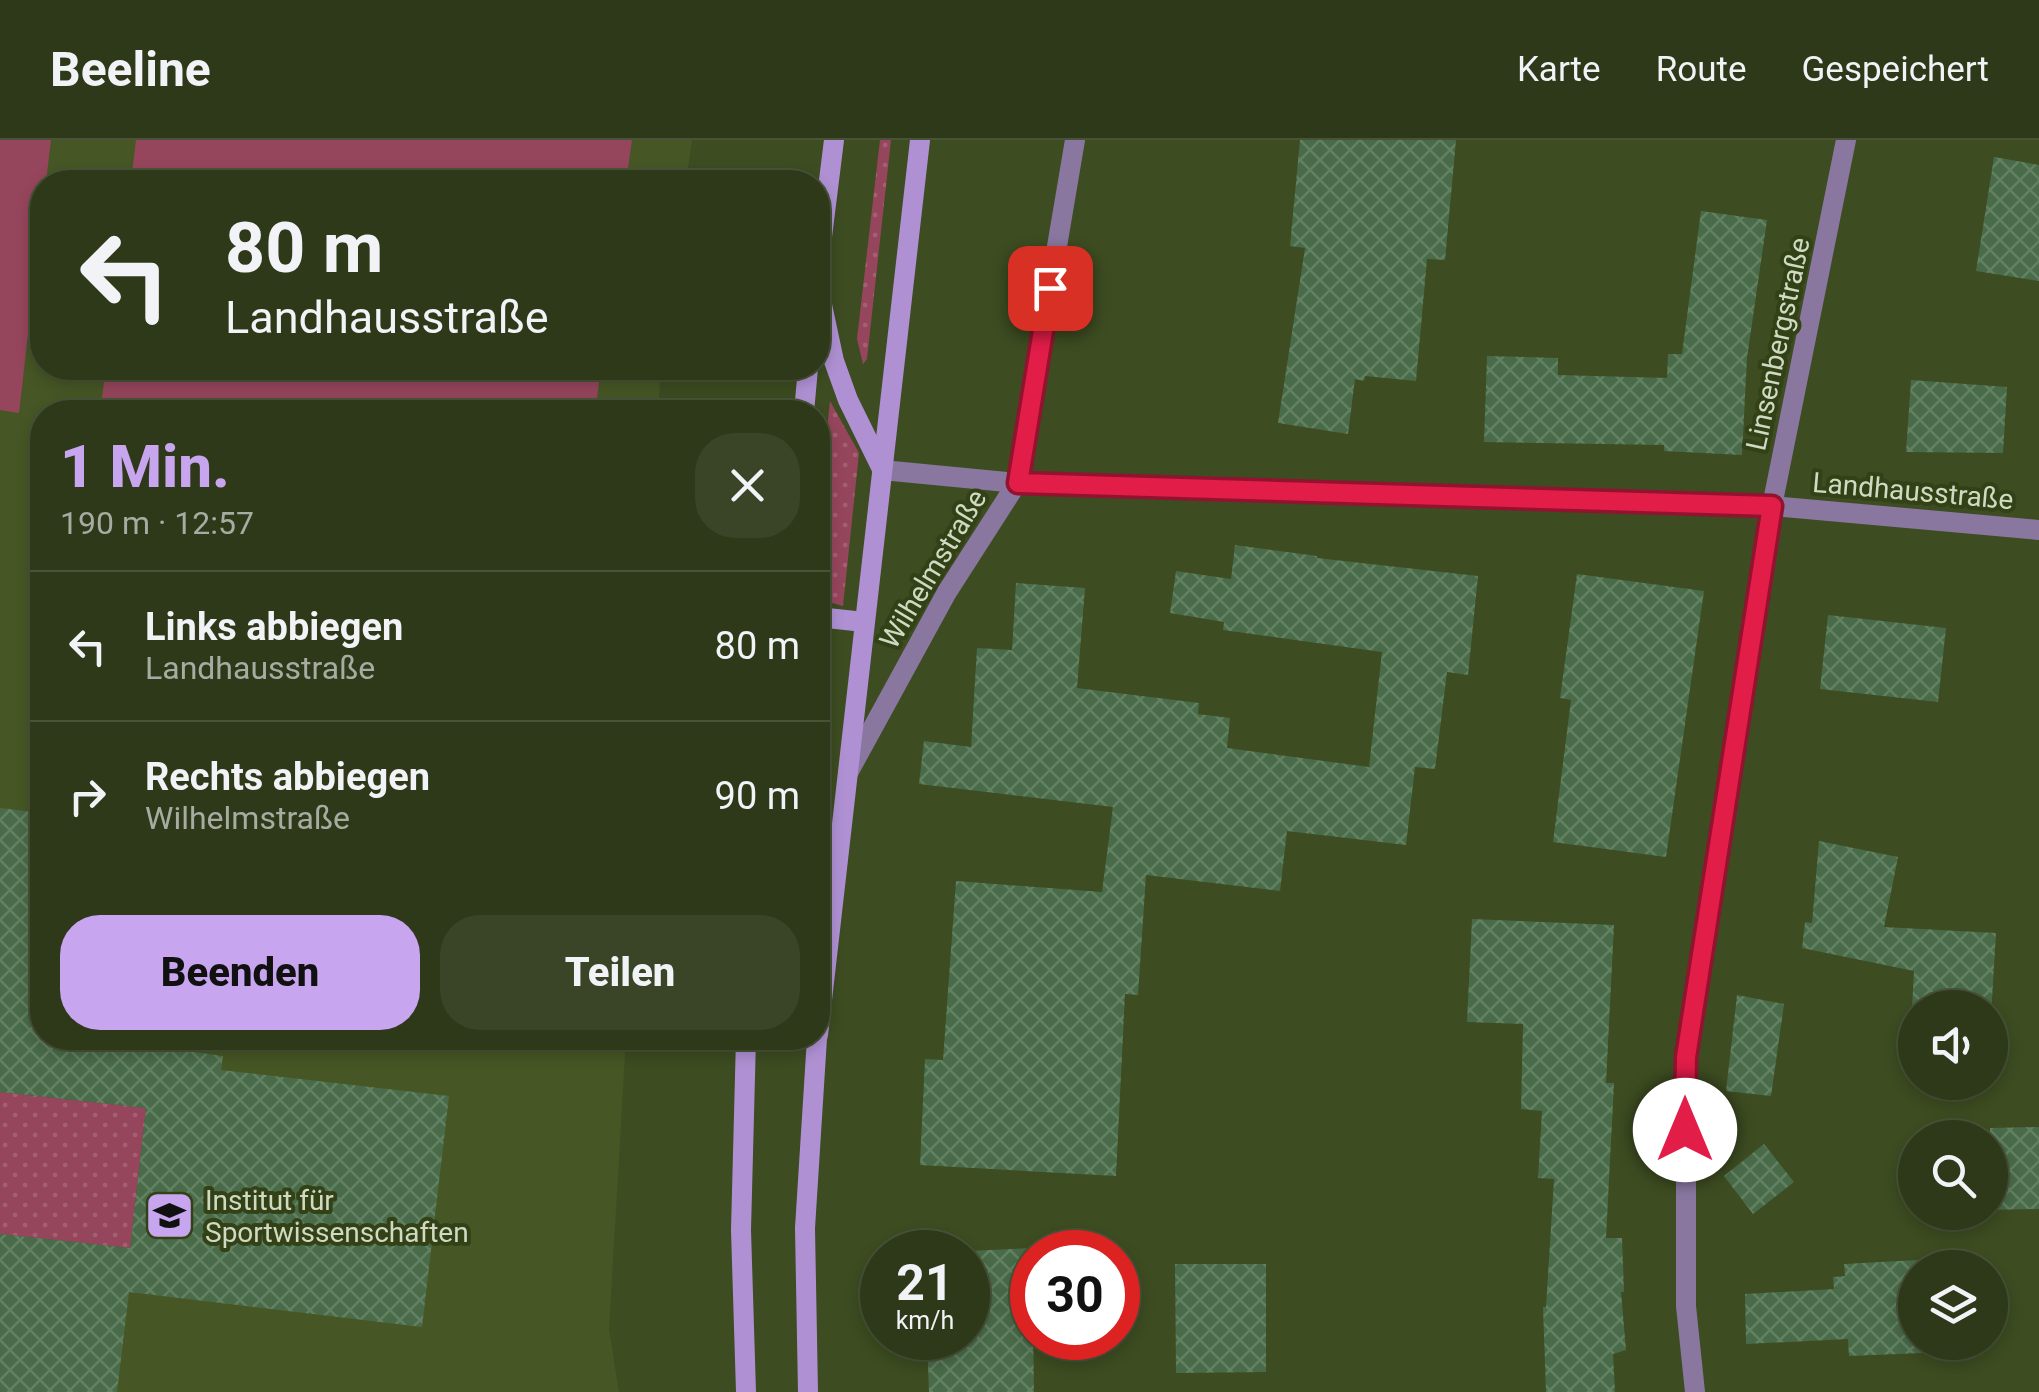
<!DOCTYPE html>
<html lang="de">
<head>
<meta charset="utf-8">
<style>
  body { margin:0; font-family:Roboto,sans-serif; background:#3a4426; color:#f1f3f6; height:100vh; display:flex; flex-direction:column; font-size:38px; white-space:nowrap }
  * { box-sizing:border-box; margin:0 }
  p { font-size:32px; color:#a7aca2 }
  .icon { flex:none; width:55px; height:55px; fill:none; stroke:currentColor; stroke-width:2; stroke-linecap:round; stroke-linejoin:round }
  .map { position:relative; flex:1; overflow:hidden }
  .panel { position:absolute; left:30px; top:260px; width:800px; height:650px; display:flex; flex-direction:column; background:#2e3919; border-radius:40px; box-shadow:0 5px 15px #0003,0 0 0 2px #495338 }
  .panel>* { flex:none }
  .banner { position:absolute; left:30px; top:30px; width:800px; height:210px; border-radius:40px; box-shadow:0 5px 15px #0003,0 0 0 2px #495338; background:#2e3919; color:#f1f3f6; overflow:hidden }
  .fabs { position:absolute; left:1898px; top:850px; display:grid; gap:20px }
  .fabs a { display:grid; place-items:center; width:110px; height:110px; border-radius:50%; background:#2e3919; box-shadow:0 5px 15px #0003,0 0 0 2px #495338; font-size:50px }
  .speed { position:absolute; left:860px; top:1090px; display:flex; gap:20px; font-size:50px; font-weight:700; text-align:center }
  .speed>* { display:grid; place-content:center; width:130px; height:130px; border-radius:50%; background:#2e3919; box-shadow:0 5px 15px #0003,0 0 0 2px #495338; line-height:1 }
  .speed small { font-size:25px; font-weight:400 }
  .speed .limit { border:15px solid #d22; background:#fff; color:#111 }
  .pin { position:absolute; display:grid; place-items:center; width:85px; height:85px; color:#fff; margin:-42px; border-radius:20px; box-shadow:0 5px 15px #0006 }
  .me { position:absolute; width:110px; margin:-55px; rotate:0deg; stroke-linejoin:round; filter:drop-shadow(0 0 8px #0008) }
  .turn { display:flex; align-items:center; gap:35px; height:210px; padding:0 30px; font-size:45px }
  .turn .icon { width:130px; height:130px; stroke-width:2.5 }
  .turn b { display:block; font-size:70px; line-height:85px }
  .round { display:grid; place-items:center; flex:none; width:105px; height:105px; border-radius:40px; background:#3a4426 }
  .headline { display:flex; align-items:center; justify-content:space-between; height:170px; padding:0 30px }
  h1 { font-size:60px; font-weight:800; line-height:75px; color:#c7a6ef }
  .action { display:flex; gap:20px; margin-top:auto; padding:20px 30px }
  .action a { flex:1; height:115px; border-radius:40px; background:#c7a6ef; color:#111; font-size:40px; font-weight:800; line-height:115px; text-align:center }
  .action a+a { background:#3a4426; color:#f1f3f6 }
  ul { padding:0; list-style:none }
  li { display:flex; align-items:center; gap:30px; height:150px; padding:0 30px; border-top:2px solid #495338 }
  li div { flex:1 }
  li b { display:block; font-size:38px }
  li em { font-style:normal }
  header { display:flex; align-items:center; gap:60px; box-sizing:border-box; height:140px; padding:0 50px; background:#2e3919; border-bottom:2px solid #495338 }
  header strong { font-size:48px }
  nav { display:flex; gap:55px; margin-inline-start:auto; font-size:35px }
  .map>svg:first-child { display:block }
</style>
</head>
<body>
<header>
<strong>Beeline</strong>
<nav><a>Karte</a><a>Route</a><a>Gespeichert</a></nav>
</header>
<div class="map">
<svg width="2039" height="1252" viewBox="0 0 2039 1252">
  <defs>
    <pattern id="grass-dots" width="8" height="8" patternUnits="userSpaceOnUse" patternTransform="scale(2.5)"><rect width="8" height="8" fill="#96465c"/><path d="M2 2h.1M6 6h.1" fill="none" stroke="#a46072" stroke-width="1.8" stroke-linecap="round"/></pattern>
    <pattern id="building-cross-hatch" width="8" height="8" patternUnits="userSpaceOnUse" patternTransform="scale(2.5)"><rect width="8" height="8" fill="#496b49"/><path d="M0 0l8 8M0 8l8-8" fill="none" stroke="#628062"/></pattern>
  </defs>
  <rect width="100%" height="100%" fill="#3d4c21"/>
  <polygon fill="#465725" points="0,0 692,0 686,42 42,42 42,228 661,228 658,272 42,272 42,898 626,898 609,1189 619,1252 0,1252"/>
  <g fill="url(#grass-dots)">
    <polygon points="880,0 891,0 867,219 863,224 857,199"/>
    <polygon points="830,261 859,313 843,466 818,459 818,375"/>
    <polygon points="0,952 146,968 130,1108 0,1094"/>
  </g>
  <g fill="#96465c">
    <polygon points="0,0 51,0 46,42 42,42 42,71 19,273 0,270"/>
    <polygon points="136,0 632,0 626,42 131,42"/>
    <polygon points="106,228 601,228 595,272 100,272"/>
  </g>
  <g fill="url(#building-cross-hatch)">
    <polygon points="1300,0 1456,0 1445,120 1427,119 1416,241 1365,236 1364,241 1355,239 1348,294 1278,283 1305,108 1290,106"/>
    <polygon points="1994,17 2039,25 2039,141 1976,131"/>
    <polygon points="1701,71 1767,80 1747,218 1742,315 1664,311 1664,305 1484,302 1487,216 1558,218 1558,235 1667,238 1668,214 1682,214"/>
    <polygon points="1911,240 2007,247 2003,313 1906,312"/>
    <polygon points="1235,405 1317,416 1317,418 1478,436 1468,535 1447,532 1435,629 1415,627 1406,705 1287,691 1280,751 1146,735 1138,855 1125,854 1116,1036 920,1025 925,919 943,920 956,741 1102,752 1113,667 919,644 924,601 971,607 977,508 1012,510 1016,443 1085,448 1077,548 1199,563 1198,574 1230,578 1227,608 1369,627 1382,512 1223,490 1224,482 1170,473 1176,431 1231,439"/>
    <polygon points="1577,434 1704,451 1666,717 1553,702 1571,560 1560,558"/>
    <polygon points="1828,475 1946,488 1938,562 1820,549"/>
    <polygon points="0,668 42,673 42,898 160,898 159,907 223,916 221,930 449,956 422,1187 129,1152 117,1252 0,1252 0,1094 130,1108 146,968 0,952"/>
    <polygon points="1819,701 1898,717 1884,787 1996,793 1990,893 1990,868 1915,868 1915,924 1909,924 1914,831 1802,808 1805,782 1812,783"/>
    <polygon points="1472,779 1614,785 1606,943 1614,943 1606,1098 1622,1098 1624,1152 1621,1152 1626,1210 1613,1214 1615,1252 1546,1252 1543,1167 1546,1167 1554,1039 1538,1038 1542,971 1521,969 1523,884 1467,882"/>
    <polygon points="1737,855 1784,864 1771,956 1726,951"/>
    <polygon points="2039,987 2039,1069 1990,1070 1990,988"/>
    <polygon points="1764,1004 1794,1042 1753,1074 1724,1036"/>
    <polygon points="1032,1108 1034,1252 929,1252 927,1198 968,1198 968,1111"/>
    <polygon points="1918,1120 1918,1128 1915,1128 1915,1202 1922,1202 1923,1213 1849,1216 1848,1199 1746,1204 1745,1154 1834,1149 1833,1137 1845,1136 1844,1124"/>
    <polygon points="1175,1124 1266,1124 1266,1232 1176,1233"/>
  </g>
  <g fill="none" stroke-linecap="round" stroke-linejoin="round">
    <g stroke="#8977a0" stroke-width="20">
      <polyline points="882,330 1017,343 1772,366 2039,390"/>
      <polyline points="848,633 947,452 1017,343 1075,0"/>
      <polyline points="1695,1252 1686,1166 1686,917 1772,366 1846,0"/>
    </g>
    <g stroke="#af91d3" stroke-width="20">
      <polyline points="818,129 834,0"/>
      <polyline points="818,146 834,221 848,260 881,327"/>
      <polyline points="804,272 808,228"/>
      <polyline points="818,477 864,482"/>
      <polyline points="818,895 920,0"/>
      <polyline points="746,1252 741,1090 746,898"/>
      <polyline points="808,1252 805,1088 817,898"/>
    </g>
  </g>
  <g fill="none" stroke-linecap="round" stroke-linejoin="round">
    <defs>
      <polyline id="route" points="1050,148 1018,343 1772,366 1686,917 1685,990"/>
    </defs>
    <use href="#route" stroke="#92132f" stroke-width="25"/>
    <use href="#route" stroke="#e11d48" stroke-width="18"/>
  </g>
  <defs>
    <symbol id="university-square" viewBox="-11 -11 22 22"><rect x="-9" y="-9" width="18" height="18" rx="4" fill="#c7a6ef" stroke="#334116"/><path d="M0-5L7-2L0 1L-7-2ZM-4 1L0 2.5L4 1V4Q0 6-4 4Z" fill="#111"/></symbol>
  </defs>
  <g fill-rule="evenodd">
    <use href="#university-square" x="142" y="1048" width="55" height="55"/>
  </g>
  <g text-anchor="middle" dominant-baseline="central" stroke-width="8" stroke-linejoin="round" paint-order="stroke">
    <g font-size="28" fill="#d0dac2" stroke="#334116">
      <text transform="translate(1778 204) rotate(-78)">Linsenbergstraße</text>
      <text transform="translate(1913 351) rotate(5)">Landhausstraße</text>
      <text transform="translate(933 429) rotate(-59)">Wilhelmstraße</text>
    </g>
    <g font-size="28" fill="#d0dac2" stroke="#334116" text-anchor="start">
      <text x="205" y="1060">Institut für<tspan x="205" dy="32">Sportwissenschaften</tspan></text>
    </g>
  </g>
</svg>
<div class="fabs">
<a><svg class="icon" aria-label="sound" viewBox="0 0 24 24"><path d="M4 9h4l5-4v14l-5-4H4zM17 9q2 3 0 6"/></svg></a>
<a><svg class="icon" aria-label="search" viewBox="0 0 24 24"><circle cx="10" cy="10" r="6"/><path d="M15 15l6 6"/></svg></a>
<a><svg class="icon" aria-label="layers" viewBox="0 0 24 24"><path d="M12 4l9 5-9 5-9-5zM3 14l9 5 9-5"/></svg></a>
</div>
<div class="speed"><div>21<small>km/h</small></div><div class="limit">30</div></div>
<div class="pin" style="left:1050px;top:148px;background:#d93025"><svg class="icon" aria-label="arrive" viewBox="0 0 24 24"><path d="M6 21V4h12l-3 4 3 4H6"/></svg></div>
<svg class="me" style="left:1685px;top:990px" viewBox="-20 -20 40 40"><circle r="19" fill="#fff"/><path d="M0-13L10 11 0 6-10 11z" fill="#e11d48"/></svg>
<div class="banner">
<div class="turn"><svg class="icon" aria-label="left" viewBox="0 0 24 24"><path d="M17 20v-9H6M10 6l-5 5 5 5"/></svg><div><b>80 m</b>Landhausstraße</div></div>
</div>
<section class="panel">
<div class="headline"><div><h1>1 Min.</h1><p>190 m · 12:57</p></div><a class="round"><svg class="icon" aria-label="close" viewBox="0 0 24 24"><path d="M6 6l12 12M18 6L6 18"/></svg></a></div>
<ul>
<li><svg class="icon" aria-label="left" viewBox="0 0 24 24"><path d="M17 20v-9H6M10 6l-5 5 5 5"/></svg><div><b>Links abbiegen</b><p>Landhausstraße</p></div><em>80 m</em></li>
<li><svg class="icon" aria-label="right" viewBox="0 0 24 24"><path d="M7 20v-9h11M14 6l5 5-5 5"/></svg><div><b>Rechts abbiegen</b><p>Wilhelmstraße</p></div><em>90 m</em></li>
</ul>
<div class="action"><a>Beenden</a><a>Teilen</a></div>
</section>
</div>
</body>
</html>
